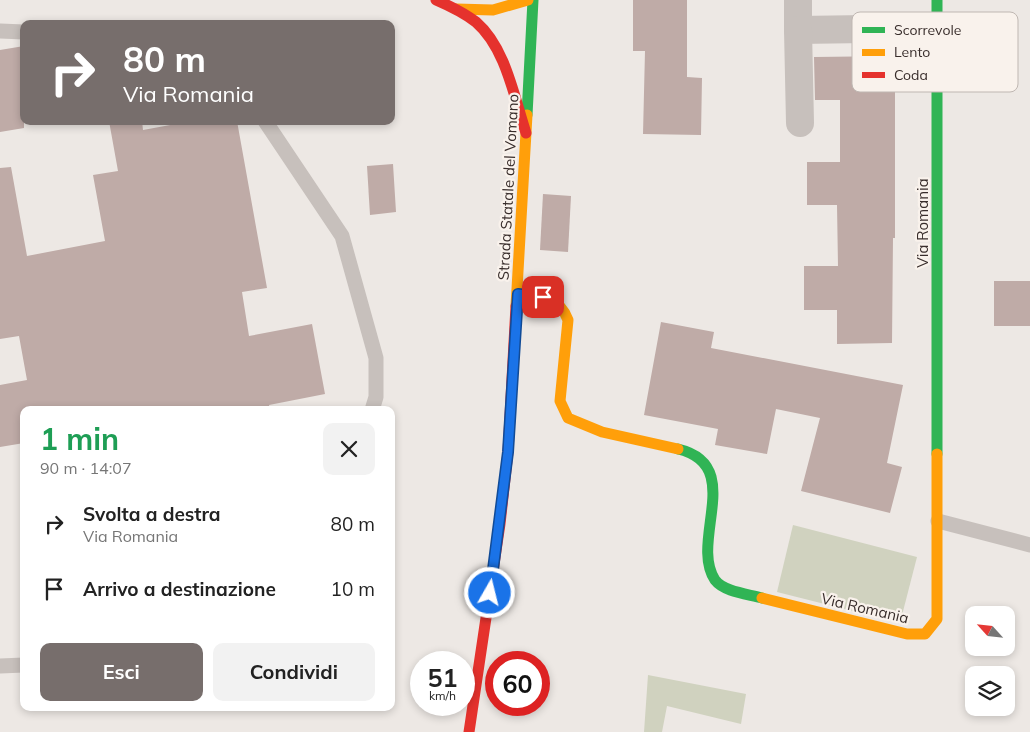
<!DOCTYPE html>
<html lang="it">
<head>
<meta charset="utf-8">
<style>
  body { margin:0; font-family:Mulish,sans-serif; background:#f2f2f2; color:#222; height:100vh; display:flex; flex-direction:column; font-size:19px; white-space:nowrap }
  * { box-sizing:border-box; margin:0 }
  p { font-size:16px; color:#767676 }
  .icon { flex:none; width:28px; height:28px; fill:none; stroke:currentColor; stroke-width:2; stroke-linecap:round; stroke-linejoin:round }
  .map { position:relative; flex:1; overflow:hidden }
  .panel { position:absolute; left:20px; top:406px; width:375px; height:305px; display:flex; flex-direction:column; background:#fff; border-radius:10px; box-shadow:0 2px 8px #0003 }
  .panel>* { flex:none }
  .hud { position:absolute; left:20px; top:20px; width:375px; height:105px; border-radius:10px; box-shadow:0 2px 8px #0003; background:#776e6c; color:#fff; overflow:hidden }
  .needle { width:32px; rotate:297deg }
  .tools { position:absolute; left:965px; top:606px; display:grid; gap:10px }
  .tools a { display:grid; place-items:center; width:50px; height:50px; border-radius:10px; background:#fff; box-shadow:0 2px 8px #0003; font-size:25px }
  .speed { position:absolute; left:410px; top:651px; display:flex; gap:10px; font-size:25px; font-weight:700; text-align:center }
  .speed>* { display:grid; place-content:center; width:65px; height:65px; border-radius:50%; background:#fff; box-shadow:0 2px 8px #0003; line-height:1 }
  .speed small { font-size:12px; font-weight:400 }
  .speed .limit { border:8px solid #d22; background:#fff; color:#111 }
  .pin { position:absolute; display:grid; place-items:center; width:42px; height:42px; color:#fff; margin:-21px; border-radius:10px; box-shadow:0 2px 8px #0006 }
  .me { position:absolute; width:55px; margin:-28px; rotate:8deg; stroke-linejoin:round; filter:drop-shadow(0 0 4px #0008) }
  .turn { display:flex; align-items:center; gap:18px; height:105px; padding:0 20px; font-size:22px }
  .turn .icon { width:65px; height:65px; stroke-width:2.5 }
  .turn b { display:block; font-size:35px; line-height:42px }
  .round { display:grid; place-items:center; flex:none; width:52px; height:52px; border-radius:10px; background:#f2f2f2 }
  .overview { display:flex; align-items:center; justify-content:space-between; height:85px; padding:0 20px }
  h1 { font-size:30px; font-weight:700; line-height:38px; color:#1e9e55 }
  .cta { display:flex; gap:10px; margin-top:auto; padding:10px 20px }
  .cta a { flex:1; height:58px; border-radius:10px; background:#776e6c; color:#fff; font-size:20px; font-weight:700; line-height:58px; text-align:center }
  .cta a+a { background:#f2f2f2; color:#222 }
  ul { padding:0; list-style:none }
  li { display:flex; align-items:center; gap:15px; height:65px; padding:0 20px }
  li div { flex:1 }
  li b { display:block; font-size:19px }
  li em { font-style:normal }
  .map>svg:first-child { display:block }
</style>
</head>
<body>
<div class="map">
<svg width="1030" height="732" viewBox="0 0 1030 732">
  <rect width="100%" height="100%" fill="#ede8e4"/>
  <g fill="#d0d2bf">
    <polygon points="793,525 917,557 900,623 777,592"/>
    <polygon points="648,675 746,694 741,724 667,706 662,732 644,732"/>
  </g>
  <g fill="#bfaba7">
    <polygon points="633,0 687,0 687,77 702,78 701,135 643,134 645,51 633,51"/>
    <polygon points="24,46 24,128 0,132 0,50"/>
    <polygon points="895,56 895,238 893,238 892,343 837,344 837,310 804,310 804,266 838,266 837,205 807,205 807,162 840,162 840,100 815,100 814,57"/>
    <polygon points="109,121 142,121 143,130 192,121 237,121 267,288 242,292 249,336 312,324 325,394 269,405 270,410 24,410 24,443 0,447 0,385 27,380 19,336 0,339 0,168 11,167 27,256 105,241 93,175 118,171"/>
    <polygon points="393,164 396,212 370,215 367,166"/>
    <polygon points="543,194 571,196 568,252 540,250"/>
    <rect x="994" y="281" width="36" height="45"/>
    <polygon points="661,322 714,332 711,348 903,385 887,463 902,467 890,513 801,491 820,418 776,409 767,454 715,445 718,429 644,415"/>
  </g>
  <g fill="none" stroke-linecap="round" stroke-linejoin="round">
    <g stroke="#c7c0bc" stroke-width="15">
      <polyline points="0,31 24,32"/>
      <polyline points="265,121 342,236 376,358 376,397 372,410"/>
      <polyline points="938,521 1030,545"/>
      <polyline points="0,666 24,665"/>
    </g>
    <g stroke="#c7c0bc" stroke-width="28">
      <polyline points="798,0 798,30 936,28"/>
      <polyline points="798,30 800,123"/>
    </g>
    <g stroke="#30b455" stroke-width="11">
      <polyline points="937,0 937,454"/>
      <polyline points="527,115 533,0"/>
      <path d="M678 449C746 465 689 541 715 580 724 592 748 594 762 598"/>
    </g>
    <g stroke="#ff9f0a" stroke-width="11">
      <polyline points="456,9 493,10 528,0"/>
      <path d="M518 294C540 296 559 296 568 320L560 401 568 418 602 432 678 449"/>
      <polyline points="516,306 527,115"/>
      <polyline points="762,598 907,634 925,634 937,619 937,454"/>
    </g>
    <g stroke="#e5322d" stroke-width="11">
      <path d="M436 0C450 6 464 13 476 22 506 48 514 97 526 133"/>
      <polyline points="469,732 500,524 508,452 516,306"/>
    </g>
  </g>
  <g fill="none" stroke-linecap="round" stroke-linejoin="round">
    <defs>
      <polyline id="route" points="490,593 508,452 518,294 543,297"/>
    </defs>
    <use href="#route" stroke="#114b97" stroke-width="12"/>
    <use href="#route" stroke="#1a73e8" stroke-width="9"/>
  </g>
  <g text-anchor="middle" dominant-baseline="central" stroke-width="4.5" stroke-linejoin="round" paint-order="stroke">
    <g font-size="15" fill="#382d2b" stroke="#f9f2ec">
      <text transform="translate(508 187) rotate(-87)">Strada Statale del Vomano</text>
      <text transform="translate(922 223) rotate(-90)">Via Romania</text>
      <text transform="translate(865 608) rotate(13)">Via Romania</text>
    </g>
  </g>
  <rect x="852" y="12" width="166" height="80" rx="8" fill="#f9f2ec" stroke="#bfb7b2" stroke-width="1"/>
  <rect x="862" y="27" width="23" height="6" fill="#30b455"/>
  <rect x="862" y="49" width="23" height="7" fill="#ff9f0a"/>
  <rect x="862" y="72" width="23" height="6" fill="#e5322d"/>
  <g font-size="14" fill="#382d2b">
    <text x="894" y="35">Scorrevole</text>
    <text x="894" y="57">Lento</text>
    <text x="894" y="80">Coda</text>
  </g>
</svg>
<div class="tools">
<a><svg class="needle" viewBox="-14 -14 28 28"><path d="M0-13l5 13h-10z" fill="#e53935"/><path d="M0 13l5-13h-10z" fill="#767676"/></svg></a>
<a><svg class="icon" aria-label="layers" viewBox="0 0 24 24"><path d="M12 4l9 5-9 5-9-5zM3 14l9 5 9-5"/></svg></a>
</div>
<div class="speed"><div>51<small>km/h</small></div><div class="limit">60</div></div>
<div class="pin" style="left:543px;top:297px;background:#d93025"><svg class="icon" aria-label="arrive" viewBox="0 0 24 24"><path d="M6 21V4h12l-3 4 3 4H6"/></svg></div>
<svg class="me" style="left:490px;top:593px" viewBox="-20 -20 40 40"><circle r="17" fill="#1a73e8" stroke="#fff" stroke-width="3"/><path d="M0-11L8 9 0 5-8 9z" fill="#fff"/></svg>
<div class="hud">
<div class="turn"><svg class="icon" aria-label="right" viewBox="0 0 24 24"><path d="M7 20v-9h11M14 6l5 5-5 5"/></svg><div><b>80 m</b>Via Romania</div></div>
</div>
<section class="panel">
<div class="overview"><div><h1>1 min</h1><p>90 m · 14:07</p></div><a class="round"><svg class="icon" aria-label="close" viewBox="0 0 24 24"><path d="M6 6l12 12M18 6L6 18"/></svg></a></div>
<ul>
<li><svg class="icon" aria-label="right" viewBox="0 0 24 24"><path d="M7 20v-9h11M14 6l5 5-5 5"/></svg><div><b>Svolta a destra</b><p>Via Romania</p></div><em>80 m</em></li>
<li><svg class="icon" aria-label="arrive" viewBox="0 0 24 24"><path d="M6 21V4h12l-3 4 3 4H6"/></svg><div><b>Arrivo a destinazione</b></div><em>10 m</em></li>
</ul>
<div class="cta"><a>Esci</a><a>Condividi</a></div>
</section>
</div>
</body>
</html>
